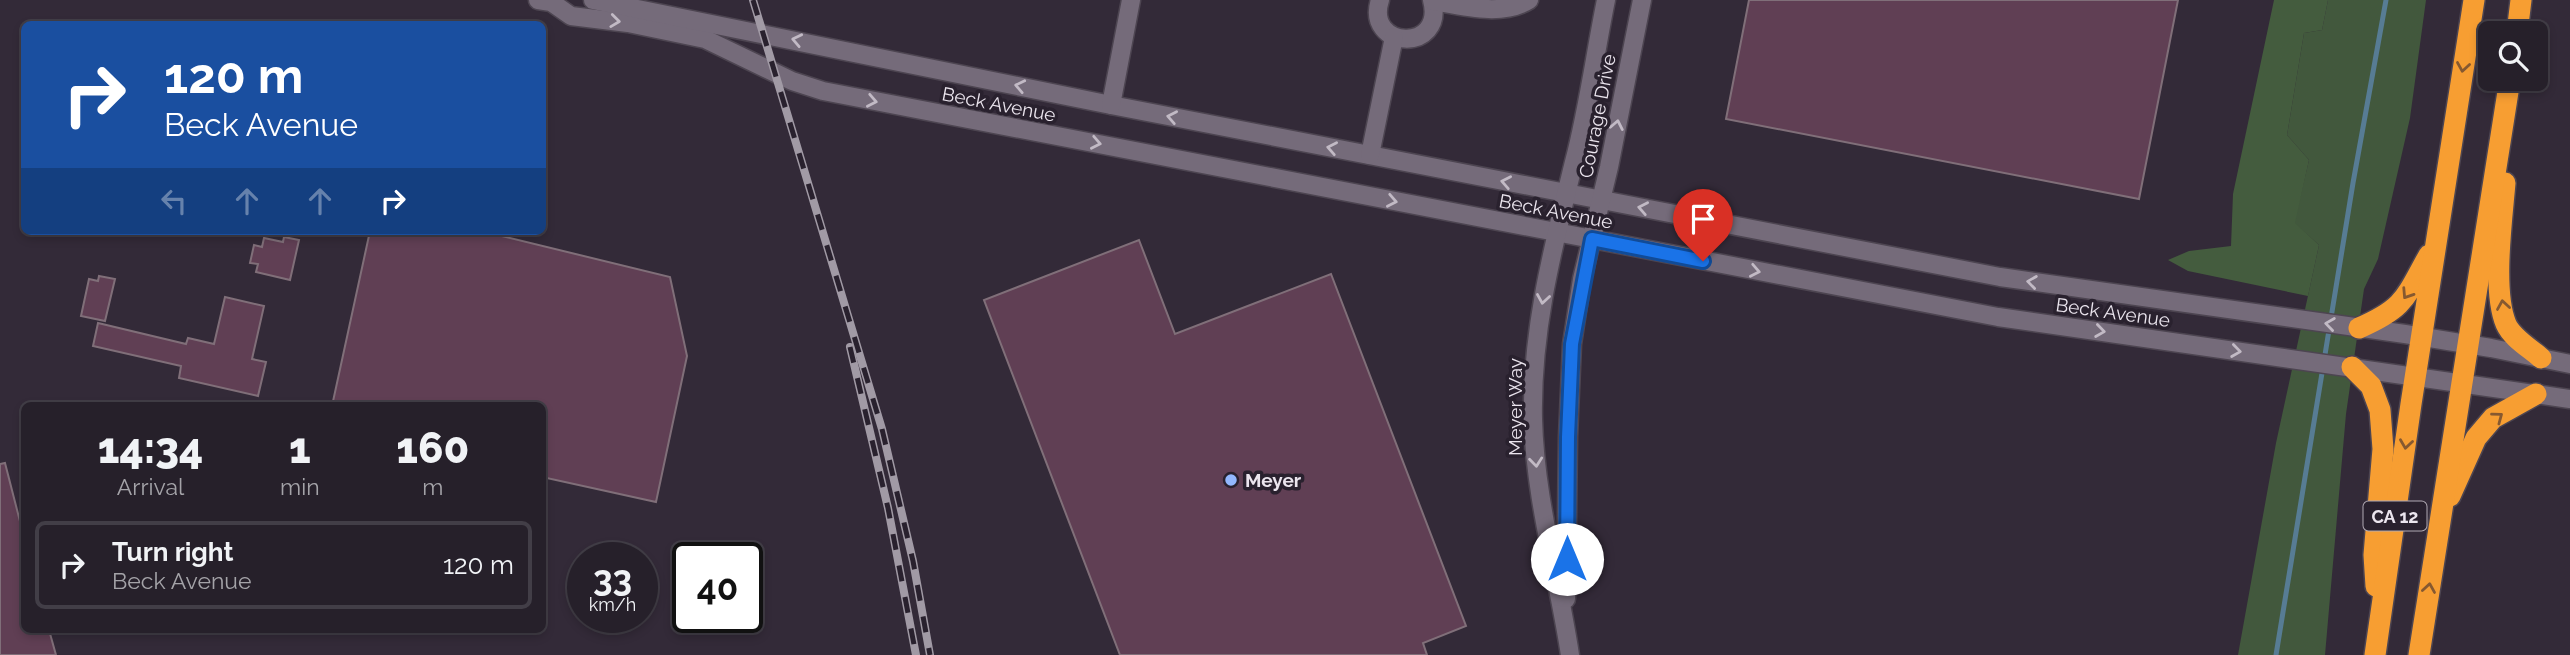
<!DOCTYPE html>
<html lang="en">
<head>
<meta charset="utf-8">
<style>
  body { margin:0; font-family:Raleway,sans-serif; background:#2e2832; color:#f1f3f6; height:100vh; display:flex; flex-direction:column; font-size:26px; white-space:nowrap }
  * { box-sizing:border-box; margin:0 }
  p { font-size:23px; color:#a4a3a8 }
  .icon { flex:none; width:38px; height:38px; fill:none; stroke:currentColor; stroke-width:2; stroke-linecap:round; stroke-linejoin:round }
  .map { position:relative; flex:1; overflow:hidden }
  .sheet { position:absolute; left:21px; top:402px; width:525px; height:231px; display:flex; flex-direction:column; background:#26202a; border-radius:10px; box-shadow:0 4px 10px #0003,0 0 0 2px #423e47 }
  .sheet>* { flex:none }
  .top-card { position:absolute; left:21px; top:21px; width:525px; height:214px; border-radius:10px; box-shadow:0 4px 10px #0003,0 0 0 2px #423e47; background:#1a4fa0; color:#fff; overflow:hidden }
  .buttons { position:absolute; left:2478px; top:21px; display:grid; gap:14px }
  .buttons a { display:grid; place-items:center; width:70px; height:70px; border-radius:10px; background:#26202a; box-shadow:0 4px 10px #0003,0 0 0 2px #423e47; font-size:35px }
  .speed { position:absolute; left:567px; top:542px; display:flex; gap:14px; font-size:35px; font-weight:700; text-align:center }
  .speed>* { display:grid; place-content:center; width:91px; height:91px; border-radius:50%; background:#26202a; box-shadow:0 4px 10px #0003,0 0 0 2px #423e47; line-height:1 }
  .speed small { font-size:18px; font-weight:400 }
  .speed .limit { border:4px solid #111; border-radius:10px; background:#fff; color:#111 }
  .pin { position:absolute; display:grid; place-items:center; width:60px; height:60px; color:#fff; margin:-72px -30px; border-radius:50% 50% 50% 0; rotate:-45deg; box-shadow:0 0 7px #0007 }
  .pin .icon { rotate:45deg }
  .me { position:absolute; width:77px; margin:-38px; rotate:0deg; stroke-linejoin:round; filter:drop-shadow(0 0 5px #0008) }
  .turn { display:flex; align-items:center; gap:24px; height:147px; padding:0 28px; font-size:32px }
  .turn .icon { width:91px; height:91px; stroke-width:2.5 }
  .turn b { display:block; font-size:49px; line-height:60px }
  .lanes { display:flex; align-items:center; height:66px; padding:0 28px; background:#0003; justify-content:center; gap:35px; direction:ltr }
  .lanes .off { opacity:.35 }
  .eta { display:flex; justify-content:space-evenly; align-items:center; height:119px; text-align:center }
  .eta b { font-size:42px; font-weight:800; line-height:49px }
  ul { padding:0; list-style:none }
  li { display:flex; align-items:center; gap:21px; height:88px; margin:0 14px 10px; padding:0 14px; border:4px solid #423e47; border-radius:10px }
  li div { flex:1 }
  li b { display:block; font-size:26px }
  li em { font-style:normal }
  .map>svg:first-child { display:block }
</style>
</head>
<body>
<div class="map">
<svg width="2570" height="655" viewBox="0 0 2570 655">
  <rect width="100%" height="100%" fill="#332a38"/>
  <polygon fill="#42583d" points="2328,0 2426,0 2410,118 2378,259 2364,289 2346,414 2325,655 2238,655 2276,443 2319,245 2294,223 2309,160 2287,135 2304,33 2322,30"/>
  <polygon fill="#445c3e" points="2274,0 2328,0 2322,30 2304,33 2287,135 2309,160 2295,223 2319,245 2308,296 2188,271 2168,260 2189,251 2231,246 2233,194"/>
  <g fill="none" stroke-linecap="round" stroke-linejoin="round">
    <polyline stroke="#577c94" stroke-width="5" points="2276,655 2353,183 2386,0"/>
  </g>
  <g fill="#603f54" stroke="#806f79" stroke-width="2">
    <polygon points="1749,0 2178,0 2139,199 1726,119"/>
    <polygon points="370,231 481,231 670,277 687,356 656,502 542,477 542,406 332,406"/>
    <polygon points="284,237 299,240 290,280 256,272 258,264 250,263 254,245 262,247 264,238 283,242"/>
    <polygon points="1139,240 1175,334 1331,274 1466,626 1423,643 1427,655 1120,655 984,300"/>
    <polygon points="99,276 115,279 105,321 81,316 89,279 98,281"/>
    <polygon points="225,297 264,306 252,359 266,362 258,396 179,378 181,366 93,346 98,323 186,344 188,338 214,344"/>
    <polygon points="5,463 24,537 24,630 49,630 56,655 0,655 0,464"/>
  </g>
  <g fill="none" stroke-linecap="round" stroke-linejoin="round">
    <defs>
      <g id="minor">
        <polyline points="538,0 551,2 571,16 628,23 705,39 792,81 823,91 1998,317 2570,399"/>
        <polyline points="593,0 1111,105 2000,277 2405,334 2491,348 2570,364"/>
        <path d="M1380 0C1364 49 1446 54 1432 0"/>
        <path d="M1433 1C1462 6 1502 17 1529 0"/>
        <polyline points="1111,105 1131,0"/>
        <polyline points="1370,155 1394,37"/>
        <polyline points="1566,599 1568,437 1572,344 1582,279 1609,167 1642,0"/>
        <path d="M1570 655C1558 576 1535 499 1533 419 1531 331 1553 247 1574 162 1588 109 1595 54 1606 0"/>
      </g>
      <g id="highway">
        <polyline points="2517,33 2521,0"/>
        <path d="M2505 183C2502 219 2492 291 2506 324 2512 338 2530 348 2541 358"/>
        <path d="M2359 328C2405 308 2405 298 2429 255"/>
        <polyline points="2352,367 2371,386 2380,410 2383,449 2374,555 2376,586"/>
        <polyline points="2450,496 2476,438 2493,418 2536,394"/>
        <polyline points="2375,655 2411,404 2474,0"/>
        <polyline points="2419,655 2510,79"/>
      </g>
    </defs>
    <use href="#minor" stroke="#4d4551" stroke-width="21"/>
    <use href="#highway" stroke="#4d4551" stroke-width="24"/>
    <use href="#minor" stroke="#756b7a" stroke-width="18"/>
    <use href="#highway" stroke="#f79e32" stroke-width="21"/>
    <defs>
      <g id="rail">
        <polyline points="753,0 882,429 913,561 930,655"/>
        <polyline points="850,347 888,508 916,655"/>
      </g>
    </defs>
    <use href="#rail" stroke="#a19aa5" stroke-width="8"/>
    <use href="#rail" stroke="#29212e" stroke-width="5" stroke-dasharray="16" stroke-linecap="butt"/>
  </g>
  <defs><path id="oneway-chevron" d="M-2-3.5L2.5 0L-2 3.5" fill="none" stroke-width="1.6" stroke-linecap="round" stroke-linejoin="round" transform="scale(1.75)"/></defs>
  <g stroke="#c2bac5">
    <use href="#oneway-chevron" transform="translate(615 21) rotate(7)"/>
    <use href="#oneway-chevron" transform="translate(797 40) rotate(-168)"/>
    <use href="#oneway-chevron" transform="translate(1020 86) rotate(-168)"/>
    <use href="#oneway-chevron" transform="translate(872 101) rotate(11)"/>
    <use href="#oneway-chevron" transform="translate(1172 117) rotate(-169)"/>
    <use href="#oneway-chevron" transform="translate(1617 125) rotate(-79)"/>
    <use href="#oneway-chevron" transform="translate(1096 143) rotate(11)"/>
    <use href="#oneway-chevron" transform="translate(1332 148) rotate(-169)"/>
    <use href="#oneway-chevron" transform="translate(1506 182) rotate(-169)"/>
    <use href="#oneway-chevron" transform="translate(1392 201) rotate(11)"/>
    <use href="#oneway-chevron" transform="translate(1643 208) rotate(-169)"/>
    <use href="#oneway-chevron" transform="translate(1755 271) rotate(11)"/>
    <use href="#oneway-chevron" transform="translate(2032 282) rotate(-172)"/>
    <use href="#oneway-chevron" transform="translate(1543 299) rotate(99)"/>
    <use href="#oneway-chevron" transform="translate(2330 324) rotate(-172)"/>
    <use href="#oneway-chevron" transform="translate(2100 331) rotate(8)"/>
    <use href="#oneway-chevron" transform="translate(2236 351) rotate(8)"/>
    <use href="#oneway-chevron" transform="translate(1536 462) rotate(84)"/>
  </g>
  <g stroke="#865930">
    <use href="#oneway-chevron" transform="translate(2463 67) rotate(99)"/>
    <use href="#oneway-chevron" transform="translate(2407 294) rotate(123)"/>
    <use href="#oneway-chevron" transform="translate(2503 305) rotate(-99)"/>
    <use href="#oneway-chevron" transform="translate(2498 417) rotate(-37)"/>
    <use href="#oneway-chevron" transform="translate(2406 444) rotate(98)"/>
    <use href="#oneway-chevron" transform="translate(2429 588) rotate(-81)"/>
  </g>
  <g fill="none" stroke-linecap="round" stroke-linejoin="round">
    <defs>
      <polyline id="route" points="1567,559 1568,437 1572,344 1592,239 1703,261"/>
    </defs>
    <use href="#route" stroke="#114b97" stroke-width="18"/>
    <use href="#route" stroke="#1a73e8" stroke-width="12"/>
  </g>
  <circle fill="#92b7fd" stroke="#29212e" stroke-width="2.5" cx="1231" cy="480" r="7"/>
  <g text-anchor="middle" dominant-baseline="central" stroke-width="7" stroke-linejoin="round" paint-order="stroke">
    <rect fill="#29212e" stroke="#b1aab4" stroke-width="2" x="2363.5" y="501.5" width="63" height="29" rx="5"/>
    <g font-size="18" font-weight="bold" fill="#ebe5ee">
      <text x="2395" y="516">CA 12</text>
    </g>
    <g font-size="19" fill="#ebe5ee" stroke="#29212e">
      <text transform="translate(999 104) rotate(11)">Beck Avenue</text>
      <text transform="translate(1597 116) rotate(-79)">Courage Drive</text>
      <text transform="translate(1556 211) rotate(11)">Beck Avenue</text>
      <text transform="translate(2113 312) rotate(8)">Beck Avenue</text>
      <text transform="translate(1515 407) rotate(-90)">Meyer Way</text>
    </g>
    <g font-size="19" font-weight="bold" fill="#ebe5ee" stroke="#29212e" text-anchor="start">
      <text x="1245" y="480">Meyer</text>
    </g>
  </g>
</svg>
<div class="buttons">
<a><svg class="icon" aria-label="search" viewBox="0 0 24 24"><circle cx="10" cy="10" r="6"/><path d="M15 15l6 6"/></svg></a>
</div>
<div class="speed"><div>33<small>km/h</small></div><div class="limit">40</div></div>
<div class="pin" style="left:1703px;top:261px;background:#d93025"><svg class="icon" aria-label="arrive" viewBox="0 0 24 24"><path d="M6 21V4h12l-3 4 3 4H6"/></svg></div>
<svg class="me" style="left:1567px;top:559px" viewBox="-20 -20 40 40"><circle r="19" fill="#fff"/><path d="M0-13L10 11 0 6-10 11z" fill="#1a73e8"/></svg>
<div class="top-card">
<div class="turn"><svg class="icon" aria-label="right" viewBox="0 0 24 24"><path d="M7 20v-9h11M14 6l5 5-5 5"/></svg><div><b>120 m</b>Beck Avenue</div></div>
<div class="lanes"><svg class="icon off" aria-label="left" viewBox="0 0 24 24"><path d="M17 20v-9H6M10 6l-5 5 5 5"/></svg><svg class="icon off" aria-label="ahead" viewBox="0 0 24 24"><path d="M12 20V5M6 11l6-6 6 6"/></svg><svg class="icon off" aria-label="ahead" viewBox="0 0 24 24"><path d="M12 20V5M6 11l6-6 6 6"/></svg><svg class="icon" aria-label="right" viewBox="0 0 24 24"><path d="M7 20v-9h11M14 6l5 5-5 5"/></svg></div>
</div>
<section class="sheet">
<div class="eta">
<div><b>14:34</b><p>Arrival</p></div>
<div><b>1</b><p>min</p></div>
<div><b>160</b><p>m</p></div>
</div>
<ul>
<li><svg class="icon" aria-label="right" viewBox="0 0 24 24"><path d="M7 20v-9h11M14 6l5 5-5 5"/></svg><div><b>Turn right</b><p>Beck Avenue</p></div><em>120 m</em></li>
</ul>
</section>
</div>
</body>
</html>
